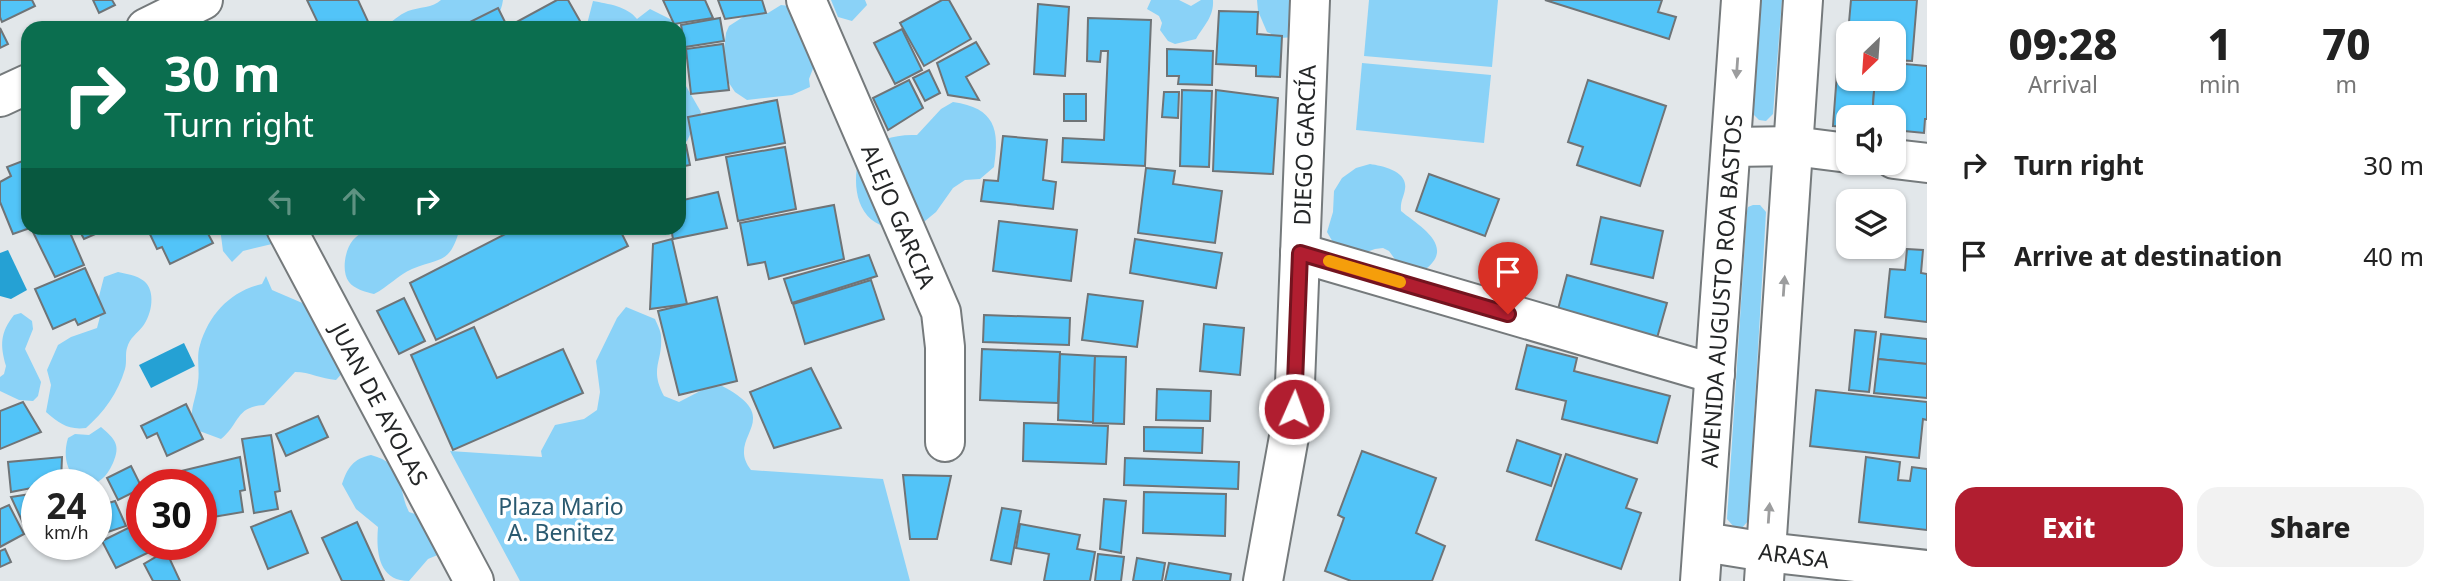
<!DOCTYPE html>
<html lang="en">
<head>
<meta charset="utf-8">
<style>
  body { margin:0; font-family:"Noto Sans",sans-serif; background:#f2f2f2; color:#222; height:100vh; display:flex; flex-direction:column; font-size:26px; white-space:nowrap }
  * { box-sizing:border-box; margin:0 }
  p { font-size:23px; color:#767676 }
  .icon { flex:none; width:38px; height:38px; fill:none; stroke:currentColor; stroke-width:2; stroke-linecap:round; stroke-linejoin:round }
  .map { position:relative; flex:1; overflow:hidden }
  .side { display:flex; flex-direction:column; background:#fff; width:525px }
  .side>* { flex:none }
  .top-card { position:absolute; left:21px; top:21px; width:665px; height:214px; border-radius:21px; box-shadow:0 2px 5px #0004; background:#0b6e4f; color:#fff; overflow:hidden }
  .needle { width:46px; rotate:205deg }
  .buttons { position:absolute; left:1836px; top:21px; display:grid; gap:14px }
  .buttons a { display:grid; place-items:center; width:70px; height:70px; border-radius:14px; background:#fff; box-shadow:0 2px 5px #0004; font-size:35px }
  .speed { position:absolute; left:21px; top:469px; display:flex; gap:14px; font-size:35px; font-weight:700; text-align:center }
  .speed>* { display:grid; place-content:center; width:91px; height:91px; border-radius:50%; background:#fff; box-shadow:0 2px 5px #0004; line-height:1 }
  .speed small { font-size:18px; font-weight:400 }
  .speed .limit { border:10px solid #d22; background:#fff; color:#111 }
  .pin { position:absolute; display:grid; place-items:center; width:60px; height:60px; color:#fff; margin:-72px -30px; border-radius:50% 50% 50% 0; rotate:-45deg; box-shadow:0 0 7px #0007 }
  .pin .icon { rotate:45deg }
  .me { position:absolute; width:77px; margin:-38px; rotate:2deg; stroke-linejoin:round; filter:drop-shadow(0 0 5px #0008) }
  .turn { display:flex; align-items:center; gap:24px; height:147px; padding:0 28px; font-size:32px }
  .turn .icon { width:91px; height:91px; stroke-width:2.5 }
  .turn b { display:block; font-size:49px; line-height:60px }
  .lanes { display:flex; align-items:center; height:66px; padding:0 28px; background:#0003; justify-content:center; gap:35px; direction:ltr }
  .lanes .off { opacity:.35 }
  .eta { display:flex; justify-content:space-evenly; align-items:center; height:119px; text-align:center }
  .eta b { font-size:42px; font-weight:800; line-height:49px }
  .cta { display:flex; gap:14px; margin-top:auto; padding:14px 28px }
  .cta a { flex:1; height:80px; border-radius:21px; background:#b11e30; color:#fff; font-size:28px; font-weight:800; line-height:80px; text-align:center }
  .cta a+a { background:#f2f2f2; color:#222 }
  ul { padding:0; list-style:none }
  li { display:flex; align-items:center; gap:21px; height:91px; padding:0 28px }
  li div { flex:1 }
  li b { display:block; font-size:26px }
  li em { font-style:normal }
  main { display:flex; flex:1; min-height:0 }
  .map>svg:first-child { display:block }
</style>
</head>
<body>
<main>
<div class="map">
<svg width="1927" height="581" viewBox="0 0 1927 581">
  <rect width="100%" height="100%" fill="#e2e7ea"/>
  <g fill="#8ad2f7">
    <path d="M441 0H503C501 13 496 21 486 28H384C392 21 399 15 408 11 419 7 433 8 441 0Z"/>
    <polygon points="831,0 865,0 867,5 852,21 838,17"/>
    <path d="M1151 0H1179L1191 6 1201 0H1213C1214 17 1204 25 1196 39L1175 44 1168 41 1160 30 1162 23 1159 16 1147 9Z"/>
    <polygon points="1257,0 1293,0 1295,37 1280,38 1267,32 1258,11"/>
    <polygon points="1369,0 1498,0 1492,67 1364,56"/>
    <polygon points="1760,0 1782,0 1773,114 1766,121 1759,120 1752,113"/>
    <path d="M593 1C608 4 627 6 637 19L650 9 676 22 684 36 679 47V28H586Z"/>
    <polygon points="781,5 789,6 817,58 809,79 810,87 792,95 747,100 735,92 727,80 723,58 726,33 729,26 743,17 768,13"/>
    <polygon points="1362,63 1491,75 1484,143 1356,130"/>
    <polygon points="679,74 701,112 687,141 679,146"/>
    <path d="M953 102C995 108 1000 129 994 167L980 179 965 180 953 188 936 212 914 230C905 229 894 230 886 227 854 218 852 180 860 154 878 140 894 134 917 135L941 109Z"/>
    <path d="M1370 164C1383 166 1408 171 1405 189 1404 197 1400 201 1401 211 1419 226 1458 247 1423 271L1402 269 1389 251 1383 248 1375 249 1361 254 1334 244 1327 232 1333 212 1334 191 1342 178 1356 168Z"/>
    <polygon points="1753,205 1760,205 1766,212 1748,521 1742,528 1734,527 1727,519 1747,211 1748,207"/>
    <polygon points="220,228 274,228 272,244 243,251 232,262 223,251"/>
    <path d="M372 228H460C450 264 442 257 412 269 398 275 388 287 374 294 366 292 354 289 349 282 341 272 345 249 353 240 358 234 366 231 372 228Z"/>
    <path d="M118 272C127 274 136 275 144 281 156 291 152 314 143 326 137 334 130 337 127 348 125 354 127 362 125 369 118 393 104 412 86 428 68 430 60 424 46 412L51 385 47 370 58 345 71 337 97 328 101 313 98 300 104 277Z"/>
    <path d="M266 276 272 290 314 308 347 368 336 380C321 379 310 372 295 372L264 405C235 407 240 424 221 439L194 429C188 410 196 401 198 382 200 370 196 357 200 345 209 314 231 291 262 284Z"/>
    <path d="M626 307 655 319C657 324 661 331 661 336 663 362 649 368 664 396L679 402 706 388 722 386C788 420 724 436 751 470L883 479 910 581H520L450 451 542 457 541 451 555 425 584 419 597 410 600 392 596 361 617 318Z"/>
    <path d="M21 313 32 321 33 329 25 349 41 382 38 396 33 401 19 400 0 391V377L4 374 6 366C0 345 0 333 14 315Z"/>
    <path d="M101 427C115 439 121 445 113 463 94 506 56 477 68 438L75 434 89 435Z"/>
    <path d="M371 455C407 465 396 485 409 512L424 517 440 554 428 559 409 581C378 581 376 551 378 527L356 509 342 484C348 467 353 459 371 455Z"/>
  </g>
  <g fill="#25a1d4">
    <polygon points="8,250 27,290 11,299 0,296 0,253"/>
    <polygon points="184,343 195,366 151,388 139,365"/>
  </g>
  <g fill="#52c4f8" stroke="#6f7477" stroke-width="2">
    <polygon points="0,0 32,0 35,6 2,22 0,17"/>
    <polygon points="93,0 112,0 115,5 99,13"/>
    <polygon points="307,0 358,0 371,28 312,28 319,25"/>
    <polygon points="557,0 568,0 584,28 512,28 511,25"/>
    <polygon points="663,0 705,0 713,18 674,24"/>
    <polygon points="718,0 762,0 766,13 725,19"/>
    <polygon points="942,0 949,0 971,39 924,66 900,23"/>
    <polygon points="1545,0 1662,0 1658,12 1676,17 1669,39"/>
    <polygon points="1851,0 1917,0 1912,61 1894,60 1894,33 1848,33 1848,56 1846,56"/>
    <polygon points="1038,4 1069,7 1065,76 1034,74"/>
    <polygon points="498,8 508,28 458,28"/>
    <polygon points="1219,11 1258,12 1257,34 1282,36 1280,77 1256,76 1256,66 1216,64"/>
    <polygon points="720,18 724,41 685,47 681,25"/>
    <polygon points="1088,18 1151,20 1145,166 1062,162 1063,138 1104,140 1108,51 1101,51 1100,62 1087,61"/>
    <polygon points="0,28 8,44 0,48"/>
    <polygon points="902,29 922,70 895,84 874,43"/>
    <polygon points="976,42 989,64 966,77 979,100 948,95 937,63"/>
    <polygon points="723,44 729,90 691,94 686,49"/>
    <polygon points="1167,49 1213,51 1212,85 1178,84 1179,76 1167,76"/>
    <polygon points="1838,59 1848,59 1848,79 1875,79 1872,117 1848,117 1848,127 1833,126"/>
    <polygon points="1894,63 1927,66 1927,119 1925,119 1924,133 1894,130 1894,117 1872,117 1875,79 1894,79"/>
    <polygon points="929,70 940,93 925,101 913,78"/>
    <polygon points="909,80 923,108 888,130 873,98"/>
    <polygon points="1588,80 1666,106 1640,186 1577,165 1583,147 1568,142"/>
    <polygon points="1182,90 1212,91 1209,167 1180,166"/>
    <polygon points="1216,90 1278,98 1273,174 1213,171"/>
    <polygon points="1164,92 1179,92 1178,118 1162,117"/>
    <rect x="1064" y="94" width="22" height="27"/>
    <polygon points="777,100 785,143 696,160 688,117"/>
    <polygon points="1003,136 1047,140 1043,180 1056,182 1053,209 981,201 984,180 998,181"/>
    <polygon points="686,145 690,165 679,167 679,147"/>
    <polygon points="785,147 796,209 738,221 726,157"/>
    <polygon points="28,159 30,228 13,234 0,202 0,182 11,176 7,167"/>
    <polygon points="1146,168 1175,171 1173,184 1222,191 1215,243 1138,233"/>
    <polygon points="1429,174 1499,199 1485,236 1416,211"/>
    <polygon points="718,192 727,228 673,239 671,228 679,228 679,201"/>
    <polygon points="834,205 844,259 769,279 765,262 748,265 740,223"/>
    <polygon points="1601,217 1663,231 1653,278 1591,264"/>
    <polygon points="999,221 1077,230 1071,281 993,271"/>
    <polygon points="31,228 68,228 84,265 55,277"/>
    <polygon points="78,228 109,228 84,239"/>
    <polygon points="147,228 205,228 213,243 170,264 162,247 157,249"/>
    <polygon points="517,228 619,228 628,246 436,340 410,283"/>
    <polygon points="672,239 687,304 650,309 653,244"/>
    <polygon points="1135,239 1222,253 1216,288 1130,273"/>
    <polygon points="1907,249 1923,250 1921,273 1927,274 1927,322 1885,317 1890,269 1905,270"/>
    <polygon points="869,255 877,276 792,303 784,279"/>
    <polygon points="85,268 105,313 78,325 75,319 53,329 35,289"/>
    <polygon points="1567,275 1667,303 1655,345 1556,317"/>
    <polygon points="871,280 884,319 805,344 793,304"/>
    <polygon points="1088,294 1143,301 1137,347 1082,340"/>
    <polygon points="717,297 737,381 679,395 658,311"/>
    <polygon points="404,298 425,341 399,354 377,311"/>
    <polygon points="984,315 1070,318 1069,345 983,342"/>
    <polygon points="1204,324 1244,328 1240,375 1200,371"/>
    <polygon points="474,327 497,378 563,349 583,393 453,450 411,355"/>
    <polygon points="1855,330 1876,332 1869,392 1849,390"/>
    <polygon points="1881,334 1927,339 1927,364 1878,359"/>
    <polygon points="1527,345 1577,358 1574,371 1670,396 1657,443 1562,419 1566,401 1516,389"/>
    <polygon points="982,349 1060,352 1058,403 980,400"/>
    <polygon points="1060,354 1095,356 1093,422 1058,420"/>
    <polygon points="1095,356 1126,357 1124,424 1093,423"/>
    <polygon points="1878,359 1927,364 1927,398 1874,393"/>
    <polygon points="811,368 841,428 774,448 750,392"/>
    <polygon points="1157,389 1211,391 1210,421 1156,420"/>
    <polygon points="1816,390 1927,402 1927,420 1923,419 1919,458 1810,446"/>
    <polygon points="23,402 41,432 0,449 0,411"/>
    <polygon points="186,404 203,439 167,456 157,433 147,438 141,426"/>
    <polygon points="318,416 328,437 286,456 276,434"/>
    <polygon points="1024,423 1108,426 1106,464 1023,461"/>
    <polygon points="1144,427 1203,428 1202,453 1144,451"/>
    <polygon points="271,435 280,491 275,492 278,509 254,513 242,439"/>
    <polygon points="1517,440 1561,455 1551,486 1507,471"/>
    <polygon points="1362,451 1436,478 1416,533 1445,546 1432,581 1351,581 1325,571 1344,518 1338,515"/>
    <polygon points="1566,454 1637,479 1626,508 1641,513 1621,569 1536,540"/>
    <polygon points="62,457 61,482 37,485 37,487 11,492 8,462"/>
    <polygon points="240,457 245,490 240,491 243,512 201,519 201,485 183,485 181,471"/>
    <polygon points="1866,457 1900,462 1898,480 1910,481 1912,467 1927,469 1927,530 1859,522"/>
    <polygon points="1125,458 1239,462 1238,489 1124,485"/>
    <polygon points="131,466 142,488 118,500 107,478"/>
    <polygon points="179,474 181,485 152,485 151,479"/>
    <polygon points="903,475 951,476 937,539 910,539"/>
    <polygon points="1144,492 1226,494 1225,536 1143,533"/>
    <polygon points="37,493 37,533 29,536 11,497"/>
    <polygon points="1104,499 1126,501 1121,553 1100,549"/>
    <polygon points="115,501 126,526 102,534 96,507"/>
    <polygon points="9,505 24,534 0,547 0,509"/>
    <polygon points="1002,508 1021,511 1011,564 991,560"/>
    <polygon points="291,511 308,553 268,569 251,527"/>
    <polygon points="142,521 142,544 164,545 116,568 102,541"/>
    <polygon points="357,522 384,581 342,581 322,538"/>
    <polygon points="1020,524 1080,535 1077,549 1095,552 1090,581 1044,581 1049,554 1016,548"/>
    <polygon points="5,549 11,562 0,567 0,551"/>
    <polygon points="166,551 180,581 153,581 144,564"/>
    <polygon points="1098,554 1124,557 1121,581 1095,581"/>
    <polygon points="1137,558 1165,563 1162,581 1133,581"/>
    <polygon points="1169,563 1231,574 1230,581 1165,581"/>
  </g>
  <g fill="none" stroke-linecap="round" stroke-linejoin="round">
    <defs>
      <g id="minor">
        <polyline points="806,0 941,312 945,347 945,442"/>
        <polyline points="1731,147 1793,146 1848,153"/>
        <polyline points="1894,159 1927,163"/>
        <polyline points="286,228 474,581"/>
        <polyline points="1300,253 1715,374"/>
        <polyline points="1704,542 1766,552 1927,570"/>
        <polyline points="1263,581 1294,409 1310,0"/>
      </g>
      <g id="major">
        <polyline points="146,28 203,0"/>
        <polyline points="0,97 28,84"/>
        <polyline points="1700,581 1741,0"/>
        <polyline points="1764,581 1803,0"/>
      </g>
    </defs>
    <use href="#minor" stroke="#757a7c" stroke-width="42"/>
    <use href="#major" stroke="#757a7c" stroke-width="42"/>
    <use href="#minor" stroke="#fff" stroke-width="38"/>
    <use href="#major" stroke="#fff" stroke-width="38"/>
  </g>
  <defs><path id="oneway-solid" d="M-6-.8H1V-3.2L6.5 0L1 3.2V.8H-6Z" transform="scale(1.75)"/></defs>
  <g fill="#9c9d9e">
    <use href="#oneway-solid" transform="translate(1737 68) rotate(94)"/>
    <use href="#oneway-solid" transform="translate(1784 286) rotate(-86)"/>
    <use href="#oneway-solid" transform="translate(1769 513) rotate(-86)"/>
  </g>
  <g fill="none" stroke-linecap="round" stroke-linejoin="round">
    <defs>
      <polyline id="route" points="1294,409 1300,253 1508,314"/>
    </defs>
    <use href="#route" stroke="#73141f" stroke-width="18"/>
    <use href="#route" stroke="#b11e30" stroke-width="12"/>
    <polyline stroke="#f59e0b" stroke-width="12" points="1329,261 1400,282"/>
  </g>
  <g text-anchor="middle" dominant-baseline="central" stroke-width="7" stroke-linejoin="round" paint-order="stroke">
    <g font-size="23" fill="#242627" stroke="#fff">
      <text transform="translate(1304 145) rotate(-88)">DIEGO GARCÍA</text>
      <text transform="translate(899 216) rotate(67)">ALEJO GARCIA</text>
      <text transform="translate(1721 291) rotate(-86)">AVENIDA AUGUSTO ROA BASTOS</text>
      <text transform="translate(380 404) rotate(62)">JUAN DE AYOLAS</text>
      <text transform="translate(1794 555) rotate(7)">ARASA</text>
    </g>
    <g font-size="23" fill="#2b5a70" stroke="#fff">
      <text x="561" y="506">Plaza Mario<tspan x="561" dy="26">A. Benitez</tspan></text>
    </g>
  </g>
</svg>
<div class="buttons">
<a><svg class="needle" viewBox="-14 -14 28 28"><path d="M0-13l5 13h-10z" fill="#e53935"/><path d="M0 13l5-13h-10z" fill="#767676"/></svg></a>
<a><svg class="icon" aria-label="sound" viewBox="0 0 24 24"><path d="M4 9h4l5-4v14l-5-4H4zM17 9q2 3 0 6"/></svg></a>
<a><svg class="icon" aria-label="layers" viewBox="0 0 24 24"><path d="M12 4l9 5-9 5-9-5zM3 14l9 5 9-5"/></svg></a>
</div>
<div class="speed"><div>24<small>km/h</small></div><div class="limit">30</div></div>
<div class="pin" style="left:1508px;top:314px;background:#d93025"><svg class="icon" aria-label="arrive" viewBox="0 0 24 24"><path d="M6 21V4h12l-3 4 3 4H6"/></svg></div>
<svg class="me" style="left:1294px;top:409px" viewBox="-20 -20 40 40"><circle r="17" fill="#b11e30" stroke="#fff" stroke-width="3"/><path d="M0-11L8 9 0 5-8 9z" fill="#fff"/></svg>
<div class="top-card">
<div class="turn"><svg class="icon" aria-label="right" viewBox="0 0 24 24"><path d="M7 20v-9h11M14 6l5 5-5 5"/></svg><div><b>30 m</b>Turn right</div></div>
<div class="lanes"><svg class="icon off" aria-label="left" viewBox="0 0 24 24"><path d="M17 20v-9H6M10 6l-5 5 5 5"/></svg><svg class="icon off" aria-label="ahead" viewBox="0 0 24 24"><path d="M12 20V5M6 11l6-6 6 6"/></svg><svg class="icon" aria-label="right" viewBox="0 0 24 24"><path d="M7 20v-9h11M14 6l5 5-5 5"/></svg></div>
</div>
</div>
<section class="side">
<div class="eta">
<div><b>09:28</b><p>Arrival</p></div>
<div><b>1</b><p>min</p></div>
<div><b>70</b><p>m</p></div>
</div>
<ul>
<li><svg class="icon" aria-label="right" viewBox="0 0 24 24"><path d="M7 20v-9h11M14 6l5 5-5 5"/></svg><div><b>Turn right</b></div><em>30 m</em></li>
<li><svg class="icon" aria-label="arrive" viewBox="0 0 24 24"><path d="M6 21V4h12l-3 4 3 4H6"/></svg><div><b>Arrive at destination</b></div><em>40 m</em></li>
</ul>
<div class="cta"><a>Exit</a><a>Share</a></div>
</section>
</main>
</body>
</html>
